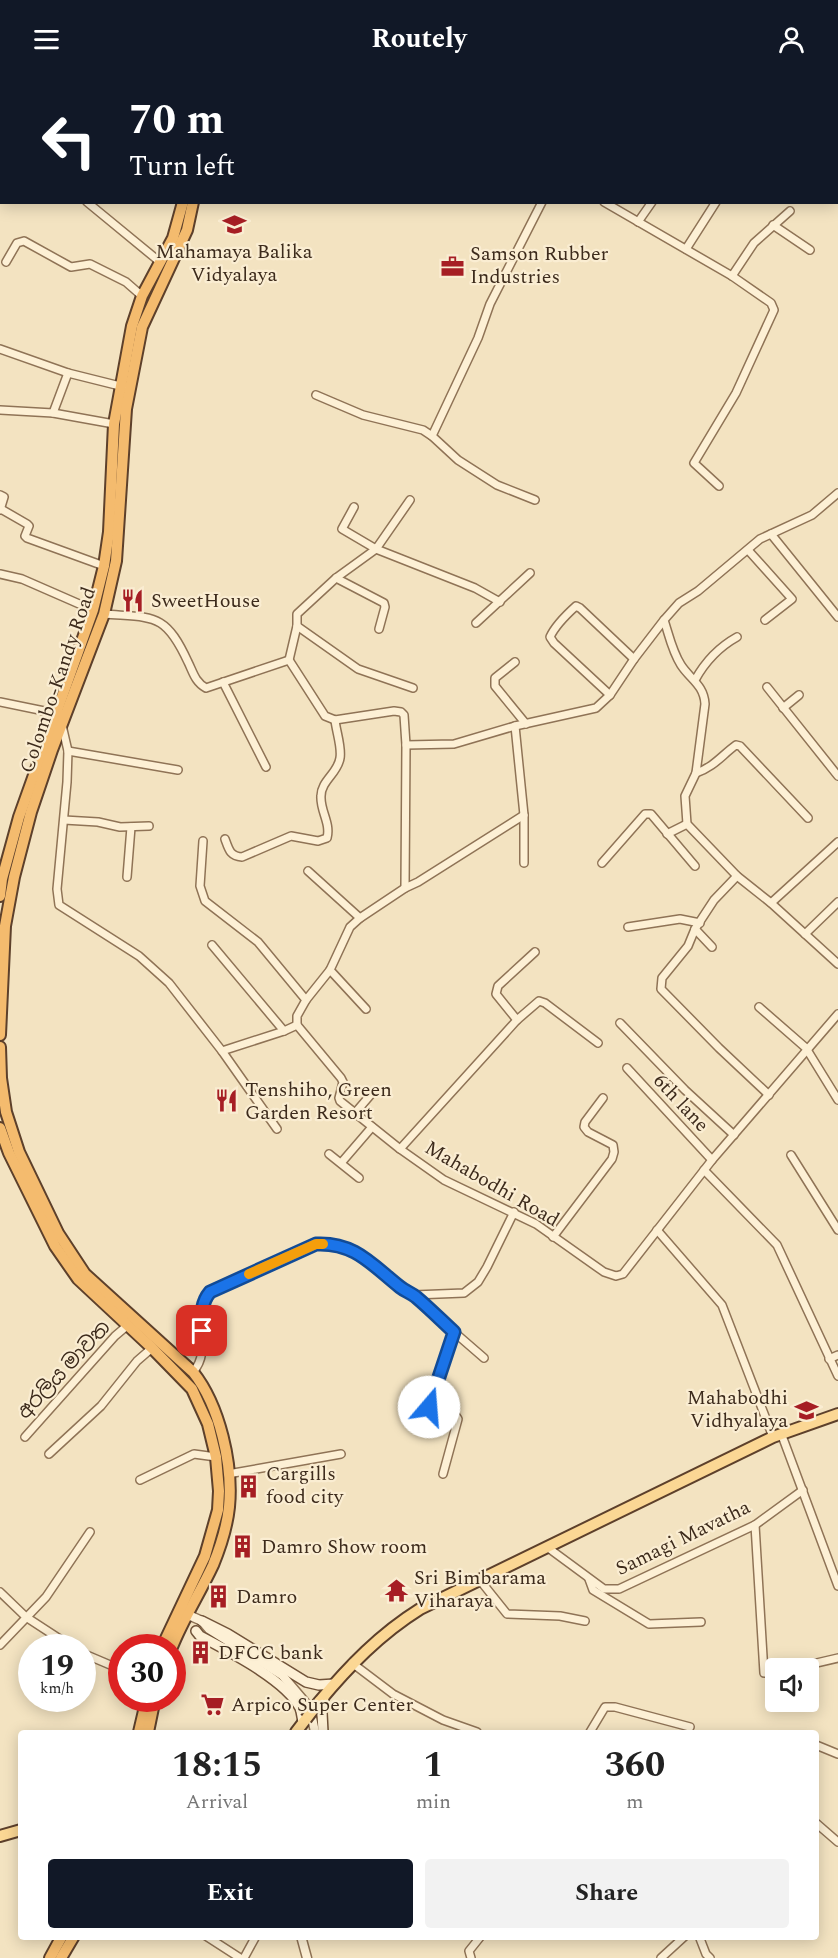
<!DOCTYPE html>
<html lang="en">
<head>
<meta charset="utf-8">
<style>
  body { margin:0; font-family:Spectral,"Noto Sans Sinhala",serif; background:#f2f2f2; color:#222; height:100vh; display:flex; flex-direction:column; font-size:22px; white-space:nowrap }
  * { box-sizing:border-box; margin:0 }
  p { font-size:20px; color:#767676 }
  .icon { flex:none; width:33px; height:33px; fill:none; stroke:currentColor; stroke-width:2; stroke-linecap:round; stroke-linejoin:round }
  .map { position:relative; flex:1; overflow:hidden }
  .panel { position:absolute; left:18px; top:1652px; width:801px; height:210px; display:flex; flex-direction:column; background:#fff; border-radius:6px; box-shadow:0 3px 15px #0003 }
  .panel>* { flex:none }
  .guide { position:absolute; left:0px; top:0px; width:838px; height:126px; box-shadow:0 3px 15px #0003; background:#111827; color:#fff; overflow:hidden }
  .controls { position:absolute; left:765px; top:1580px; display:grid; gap:12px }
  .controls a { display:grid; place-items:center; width:54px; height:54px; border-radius:6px; background:#fff; box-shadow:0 3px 15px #0003; font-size:30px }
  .speed { position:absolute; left:18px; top:1556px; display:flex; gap:12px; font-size:30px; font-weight:700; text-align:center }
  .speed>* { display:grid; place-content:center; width:78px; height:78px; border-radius:50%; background:#fff; box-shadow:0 3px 15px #0003; line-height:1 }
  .speed small { font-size:15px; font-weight:400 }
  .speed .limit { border:9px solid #d22; background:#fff; color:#111 }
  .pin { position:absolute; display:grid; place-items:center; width:51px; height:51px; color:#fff; margin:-26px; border-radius:12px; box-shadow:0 3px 9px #0006 }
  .me { position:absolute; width:66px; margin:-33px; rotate:18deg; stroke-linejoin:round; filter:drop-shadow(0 0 4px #0008) }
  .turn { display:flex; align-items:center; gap:21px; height:126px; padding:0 30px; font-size:27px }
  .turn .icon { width:78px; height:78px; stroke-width:2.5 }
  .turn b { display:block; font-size:42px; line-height:51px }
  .eta { display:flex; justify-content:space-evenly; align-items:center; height:102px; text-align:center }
  .eta b { font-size:36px; font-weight:700; line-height:42px }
  .primary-button { display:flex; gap:12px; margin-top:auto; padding:12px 30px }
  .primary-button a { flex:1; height:69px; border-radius:6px; background:#111827; color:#fff; font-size:24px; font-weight:700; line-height:69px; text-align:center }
  .primary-button a+a { background:#f2f2f2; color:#222 }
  header { display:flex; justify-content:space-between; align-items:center; height:78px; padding:0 30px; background:#111827; color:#fff; font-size:27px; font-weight:700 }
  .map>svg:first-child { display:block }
</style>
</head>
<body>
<header><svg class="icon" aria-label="menu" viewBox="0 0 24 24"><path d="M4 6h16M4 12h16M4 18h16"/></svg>Routely<svg class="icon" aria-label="person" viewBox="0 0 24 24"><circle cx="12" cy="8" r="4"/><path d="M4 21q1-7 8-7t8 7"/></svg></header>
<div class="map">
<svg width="838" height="1880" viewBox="0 0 838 1880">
  <rect width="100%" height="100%" fill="#f3e3c1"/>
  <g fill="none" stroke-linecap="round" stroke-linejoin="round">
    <defs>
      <g id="minor">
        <polyline points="114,0 117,2"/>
        <polyline points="476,0 478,2"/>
        <polyline points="71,2 73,0"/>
        <polyline points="837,117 838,117"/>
        <polyline points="87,124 160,184"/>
        <polyline points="604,124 732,198 771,225 774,232 736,315 694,385 719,408"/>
        <polyline points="638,144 652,124"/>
        <polyline points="773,147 810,172"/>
        <polyline points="686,171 716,124"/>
        <polyline points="6,184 17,165 24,163 71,189 90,186 126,204 142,218"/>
        <polyline points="732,198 754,165 790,133"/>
        <polyline points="0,271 68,295 124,309"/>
        <polyline points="316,317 363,337 423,352 432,358 458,382 497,407 535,422"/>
        <polyline points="0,332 53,335 68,295"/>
        <polyline points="53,335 114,346"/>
        <polyline points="432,358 478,260 490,226 542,124"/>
        <path d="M838 415 812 437 760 461 698 513 679 525 664 542C669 557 672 573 681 587 690 601 704 607 705 626L696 695 685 718 687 746 737 798 771 825 838 886"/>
        <polyline points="0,417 4,419 0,432"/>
        <polyline points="354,429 342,451 376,471 410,422"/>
        <polyline points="1,431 27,446 29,448 25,458 27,460 104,488"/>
        <polyline points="771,456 838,539"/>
        <polyline points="748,472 792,521 765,542"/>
        <polyline points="0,496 22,501 93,532"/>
        <polyline points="336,500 384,525 385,529 379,551"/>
        <path d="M104 536C154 540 165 534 188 584 193 594 195 604 206 610L289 582 325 638 335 642 394 633 401 634 404 637 406 667 454 666 515 648 596 630 610 617 634 581 664 542"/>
        <polyline points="476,545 530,495"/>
        <polyline points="297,548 358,591 413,610"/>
        <polyline points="289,582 297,548 297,536 336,500 376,471 475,510 500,524"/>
        <polyline points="515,584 495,600 495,608 526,646"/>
        <path d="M695 602C705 584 719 569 737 559"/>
        <polyline points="223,604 266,689"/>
        <polyline points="767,609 838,698"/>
        <path d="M610 617 554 565 550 559C555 548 566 537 576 528L580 530 634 581"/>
        <polyline points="0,624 59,636"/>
        <polyline points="783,630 799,617"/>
        <polyline points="62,647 68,673 67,704 57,811 59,827 139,878 169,905 222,973 284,953 297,947 341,1000 343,1004 339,1020 340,1023 400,1071 444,1102 536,1146 604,1194 616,1198 623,1196 712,1082 838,936"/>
        <polyline points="515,648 524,737 524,785"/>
        <polyline points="406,667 405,810 418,804 524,737"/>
        <polyline points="68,673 178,692"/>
        <path d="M696 695C714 689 722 677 736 667L740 668 808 740"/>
        <polyline points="64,742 98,744 120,749 149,748"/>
        <polyline points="667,756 687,746"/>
        <path d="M225 761C229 772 230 778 242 779L291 758 318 763 327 760C331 745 320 733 321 718 321 703 338 695 340 680 342 669 336 653 335 642"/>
        <polyline points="203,763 200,808 205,823 258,864 306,922 297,938 297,947"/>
        <polyline points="602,785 645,736 651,736 695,788"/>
        <polyline points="308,793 360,840 405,810"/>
        <polyline points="737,798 714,822 695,851 688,868 662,900 661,911 719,970 769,1017"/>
        <polyline points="127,799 131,749"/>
        <polyline points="771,825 838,764"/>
        <polyline points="628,849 680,841 700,845"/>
        <polyline points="695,851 712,869"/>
        <polyline points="805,856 838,824"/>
        <polyline points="212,867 284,953"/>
        <polyline points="535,874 498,908 496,916 517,942 539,923 545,925 598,965"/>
        <polyline points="330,892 366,931"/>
        <polyline points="306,922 330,892 350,849 360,840"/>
        <polyline points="759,929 806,970 838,1022"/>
        <polyline points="620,945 685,1012 734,1057"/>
        <polyline points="222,973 277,1051"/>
        <polyline points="627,990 712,1082"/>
        <polyline points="355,1035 373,1014"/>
        <polyline points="400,1071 517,942"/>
        <polyline points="329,1076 359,1100"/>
        <polyline points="791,1077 838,1152"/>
        <polyline points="341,1085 372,1049"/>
        <polyline points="704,1092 777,1167 838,1298"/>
        <polyline points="657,1152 722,1227 773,1359"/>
        <polyline points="553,1159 612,1081 614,1074 613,1067 588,1054 584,1049 585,1044 603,1020"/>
        <polyline points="414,1217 454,1254 429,1329 431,1332 456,1338 458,1341 443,1396"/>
        <polyline points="454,1254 484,1280"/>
        <polyline points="829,1281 838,1277"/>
        <path d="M193 1294C214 1271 190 1237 210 1214L317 1166 328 1165 347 1170 368 1181 402 1211 414 1217 464 1215 478 1204 487 1189 514 1134"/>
        <polyline points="781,1355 838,1508"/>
        <polyline points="25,1359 115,1258 128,1247"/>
        <polyline points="49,1376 101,1328 137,1283 152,1270"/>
        <polyline points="228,1396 341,1376"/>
        <polyline points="140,1402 194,1376 216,1379"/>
        <polyline points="755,1447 764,1595 776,1595"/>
        <polyline points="547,1469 604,1511 619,1511 755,1447 803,1412"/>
        <polyline points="479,1501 507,1536 560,1538 585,1543"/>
        <polyline points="589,1501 593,1512 649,1546 701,1544"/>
        <polyline points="0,1514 26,1539 72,1569"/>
        <polyline points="0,1567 46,1519 90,1454"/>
        <polyline points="82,1575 122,1592"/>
        <polyline points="352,1585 393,1616 443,1642 477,1654"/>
        <polyline points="795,1590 838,1580"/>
        <polyline points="590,1654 605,1629 615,1629 690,1649"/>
        <polyline points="816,1667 838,1676"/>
        <polyline points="816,1745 838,1764"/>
        <polyline points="206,1858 240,1880"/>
        <polyline points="699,1858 706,1876 710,1880"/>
        <polyline points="244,1880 256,1858"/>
        <polyline points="471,1880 469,1873 481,1858"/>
        <polyline points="661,1880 685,1858"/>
      </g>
      <g id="tertiary">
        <polyline points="184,1535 202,1543 209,1551 282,1597 310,1630 315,1654"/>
        <polyline points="301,1858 307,1880"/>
      </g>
      <g id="secondary">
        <polyline points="202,1543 228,1556 306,1604 319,1607 334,1606"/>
        <path d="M196 1553 200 1558C228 1573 286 1602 300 1630 302 1635 302 1640 303 1644"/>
        <polyline points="323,1654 322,1635 324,1618"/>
      </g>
      <g id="primary">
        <path d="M319 1624C349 1588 380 1556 420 1531L773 1359 838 1336"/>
        <polyline points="296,1654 306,1641"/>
        <polyline points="0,1758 21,1752"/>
      </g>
      <g id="trunk">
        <polyline points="183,2 183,0"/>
        <polyline points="193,2 193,0"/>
        <polyline points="0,818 2,801 19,739 93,532 104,488 109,454 114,346 132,248 142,218 173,160 183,124"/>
        <polyline points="0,957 5,848 14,799 31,734 52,672 104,536 116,483 126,331 142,249 187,152 193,124"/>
        <path d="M0 969 1 1000 6 1034 19 1074 58 1155 85 1196 193 1294C220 1328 233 1387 229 1429 227 1448 220 1470 213 1487 200 1515 183 1541 172 1569"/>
        <polyline points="0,1050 9,1075 55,1168 78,1201 152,1270 192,1311 208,1346 216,1379 219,1413 218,1432 205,1478 162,1569"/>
        <polyline points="139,1654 147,1620"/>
        <polyline points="148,1654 155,1620"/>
        <polyline points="50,1880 62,1858"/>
        <polyline points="61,1880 74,1858"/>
      </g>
    </defs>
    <use href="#minor" stroke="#8f7356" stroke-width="10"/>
    <use href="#tertiary" stroke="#8f7356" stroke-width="11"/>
    <use href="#secondary" stroke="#715339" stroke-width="12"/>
    <use href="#primary" stroke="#5d402b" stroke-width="14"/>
    <use href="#trunk" stroke="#5d402b" stroke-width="14"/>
    <use href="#minor" stroke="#fdf0d5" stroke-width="7"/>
    <use href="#tertiary" stroke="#fdf0d5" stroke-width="8"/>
    <use href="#secondary" stroke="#fdf0d5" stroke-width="9"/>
    <use href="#primary" stroke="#fbd794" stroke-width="10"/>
    <use href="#trunk" stroke="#f4bb6e" stroke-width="10"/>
    <defs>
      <polyline id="primary-bridge" points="306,1641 319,1624"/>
    </defs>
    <use href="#primary-bridge" stroke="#5d402b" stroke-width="14" stroke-linecap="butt"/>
    <use href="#primary-bridge" stroke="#fbd794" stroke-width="10"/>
  </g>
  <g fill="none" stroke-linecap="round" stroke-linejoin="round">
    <defs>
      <path id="route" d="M202 1253C202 1239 200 1226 210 1214L316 1166C355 1164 372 1187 400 1209 405 1213 411 1215 416 1219 429 1230 441 1242 454 1254L429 1329"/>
    </defs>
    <use href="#route" stroke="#114b97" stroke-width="15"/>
    <use href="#route" stroke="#1a73e8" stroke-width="10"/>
    <polyline stroke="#f59e0b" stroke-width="10" points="249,1196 316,1166 323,1166"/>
  </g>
  <defs>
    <symbol id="school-bare" viewBox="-9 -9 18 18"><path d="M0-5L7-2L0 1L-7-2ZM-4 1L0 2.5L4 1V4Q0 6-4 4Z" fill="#a61e24" stroke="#faedd2" stroke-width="2.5" paint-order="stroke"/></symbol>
    <symbol id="office-bare" viewBox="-9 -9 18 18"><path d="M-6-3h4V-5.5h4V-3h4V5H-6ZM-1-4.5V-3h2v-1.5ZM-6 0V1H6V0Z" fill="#a61e24" stroke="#faedd2" stroke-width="2.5" paint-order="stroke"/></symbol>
    <symbol id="restaurant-bare" viewBox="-9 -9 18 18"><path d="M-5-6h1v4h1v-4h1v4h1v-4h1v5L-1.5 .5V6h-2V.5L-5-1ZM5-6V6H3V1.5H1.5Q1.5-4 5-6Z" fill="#a61e24" stroke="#faedd2" stroke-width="2.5" paint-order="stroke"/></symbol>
    <symbol id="building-bare" viewBox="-9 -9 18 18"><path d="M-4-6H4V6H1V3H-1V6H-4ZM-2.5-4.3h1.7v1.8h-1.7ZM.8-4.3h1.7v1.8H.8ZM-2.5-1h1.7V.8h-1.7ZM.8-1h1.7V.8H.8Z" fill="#a61e24" stroke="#faedd2" stroke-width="2.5" paint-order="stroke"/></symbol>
    <symbol id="temple-bare" viewBox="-9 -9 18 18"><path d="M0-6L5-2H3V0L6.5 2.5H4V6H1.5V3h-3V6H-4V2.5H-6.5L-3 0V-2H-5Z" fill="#a61e24" stroke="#faedd2" stroke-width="2.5" paint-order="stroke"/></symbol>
    <symbol id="supermarket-bare" viewBox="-9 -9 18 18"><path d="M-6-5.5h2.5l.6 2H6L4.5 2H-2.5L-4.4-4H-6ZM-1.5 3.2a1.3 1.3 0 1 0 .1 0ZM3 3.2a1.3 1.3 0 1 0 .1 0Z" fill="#a61e24" stroke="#faedd2" stroke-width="2.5" paint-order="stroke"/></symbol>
  </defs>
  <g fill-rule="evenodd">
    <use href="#school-bare" x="218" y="130" width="33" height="33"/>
    <use href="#office-bare" x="436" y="172" width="33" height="33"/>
    <use href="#restaurant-bare" x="116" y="506" width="33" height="33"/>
    <use href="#restaurant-bare" x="210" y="1006" width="33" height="33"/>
    <use href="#school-bare" x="790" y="1316" width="33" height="33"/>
    <use href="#building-bare" x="232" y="1392" width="33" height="33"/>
    <use href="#building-bare" x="226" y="1452" width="33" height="33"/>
    <use href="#temple-bare" x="380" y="1496" width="33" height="33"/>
    <use href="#building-bare" x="202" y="1502" width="33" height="33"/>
    <use href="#building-bare" x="184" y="1558" width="33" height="33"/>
    <use href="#supermarket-bare" x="196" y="1610" width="33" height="33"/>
  </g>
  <g text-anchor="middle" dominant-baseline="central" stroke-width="4.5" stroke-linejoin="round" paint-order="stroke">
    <g font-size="20" fill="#3d2b1c" stroke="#faedd2" text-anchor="start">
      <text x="234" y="174" text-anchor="middle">Mahamaya Balika<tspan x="234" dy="23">Vidyalaya</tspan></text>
      <text x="470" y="176">Samson Rubber<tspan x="470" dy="23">Industries</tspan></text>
      <text x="151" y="523">SweetHouse</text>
      <text x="245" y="1012">Tenshiho, Green<tspan x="245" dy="23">Garden Resort</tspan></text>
      <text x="788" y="1320" text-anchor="end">Mahabodhi<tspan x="788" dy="23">Vidhyalaya</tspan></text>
      <text x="266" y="1396">Cargills<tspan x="266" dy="23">food city</tspan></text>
      <text x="261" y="1469">Damro Show room</text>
      <text x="414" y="1500">Sri Bimbarama<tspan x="414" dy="23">Viharaya</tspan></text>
      <text x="236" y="1519">Damro</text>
      <text x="218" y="1575">DFCC bank</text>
      <text x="231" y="1627">Arpico Super Center</text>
    </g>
    <g font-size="20" fill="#3d2b1c" stroke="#faedd2">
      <text transform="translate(58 602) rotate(-71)">Colombo-Kandy Road</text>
      <text transform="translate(681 1025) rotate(47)">6th lane</text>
      <text transform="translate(492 1106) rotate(30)">Mahabodhi Road</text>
      <text transform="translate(64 1292) rotate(-47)">අරලිය මාවත</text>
      <text transform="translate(683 1460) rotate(-26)">Samagi Mavatha</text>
    </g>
  </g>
</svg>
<div class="controls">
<a><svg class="icon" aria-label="sound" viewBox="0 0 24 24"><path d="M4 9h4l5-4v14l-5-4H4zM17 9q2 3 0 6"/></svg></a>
</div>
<div class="speed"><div>19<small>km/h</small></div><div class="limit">30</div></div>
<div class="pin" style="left:202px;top:1253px;background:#d93025"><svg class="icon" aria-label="arrive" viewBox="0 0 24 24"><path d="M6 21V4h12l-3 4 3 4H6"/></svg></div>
<svg class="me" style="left:429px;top:1329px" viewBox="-20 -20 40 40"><circle r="19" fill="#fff"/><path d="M0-13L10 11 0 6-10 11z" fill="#1a73e8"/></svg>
<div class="guide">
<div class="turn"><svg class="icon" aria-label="left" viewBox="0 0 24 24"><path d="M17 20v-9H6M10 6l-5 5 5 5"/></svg><div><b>70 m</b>Turn left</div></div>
</div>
<section class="panel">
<div class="eta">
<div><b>18:15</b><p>Arrival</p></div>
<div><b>1</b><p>min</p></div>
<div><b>360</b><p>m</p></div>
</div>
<div class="primary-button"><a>Exit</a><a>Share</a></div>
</section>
</div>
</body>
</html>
